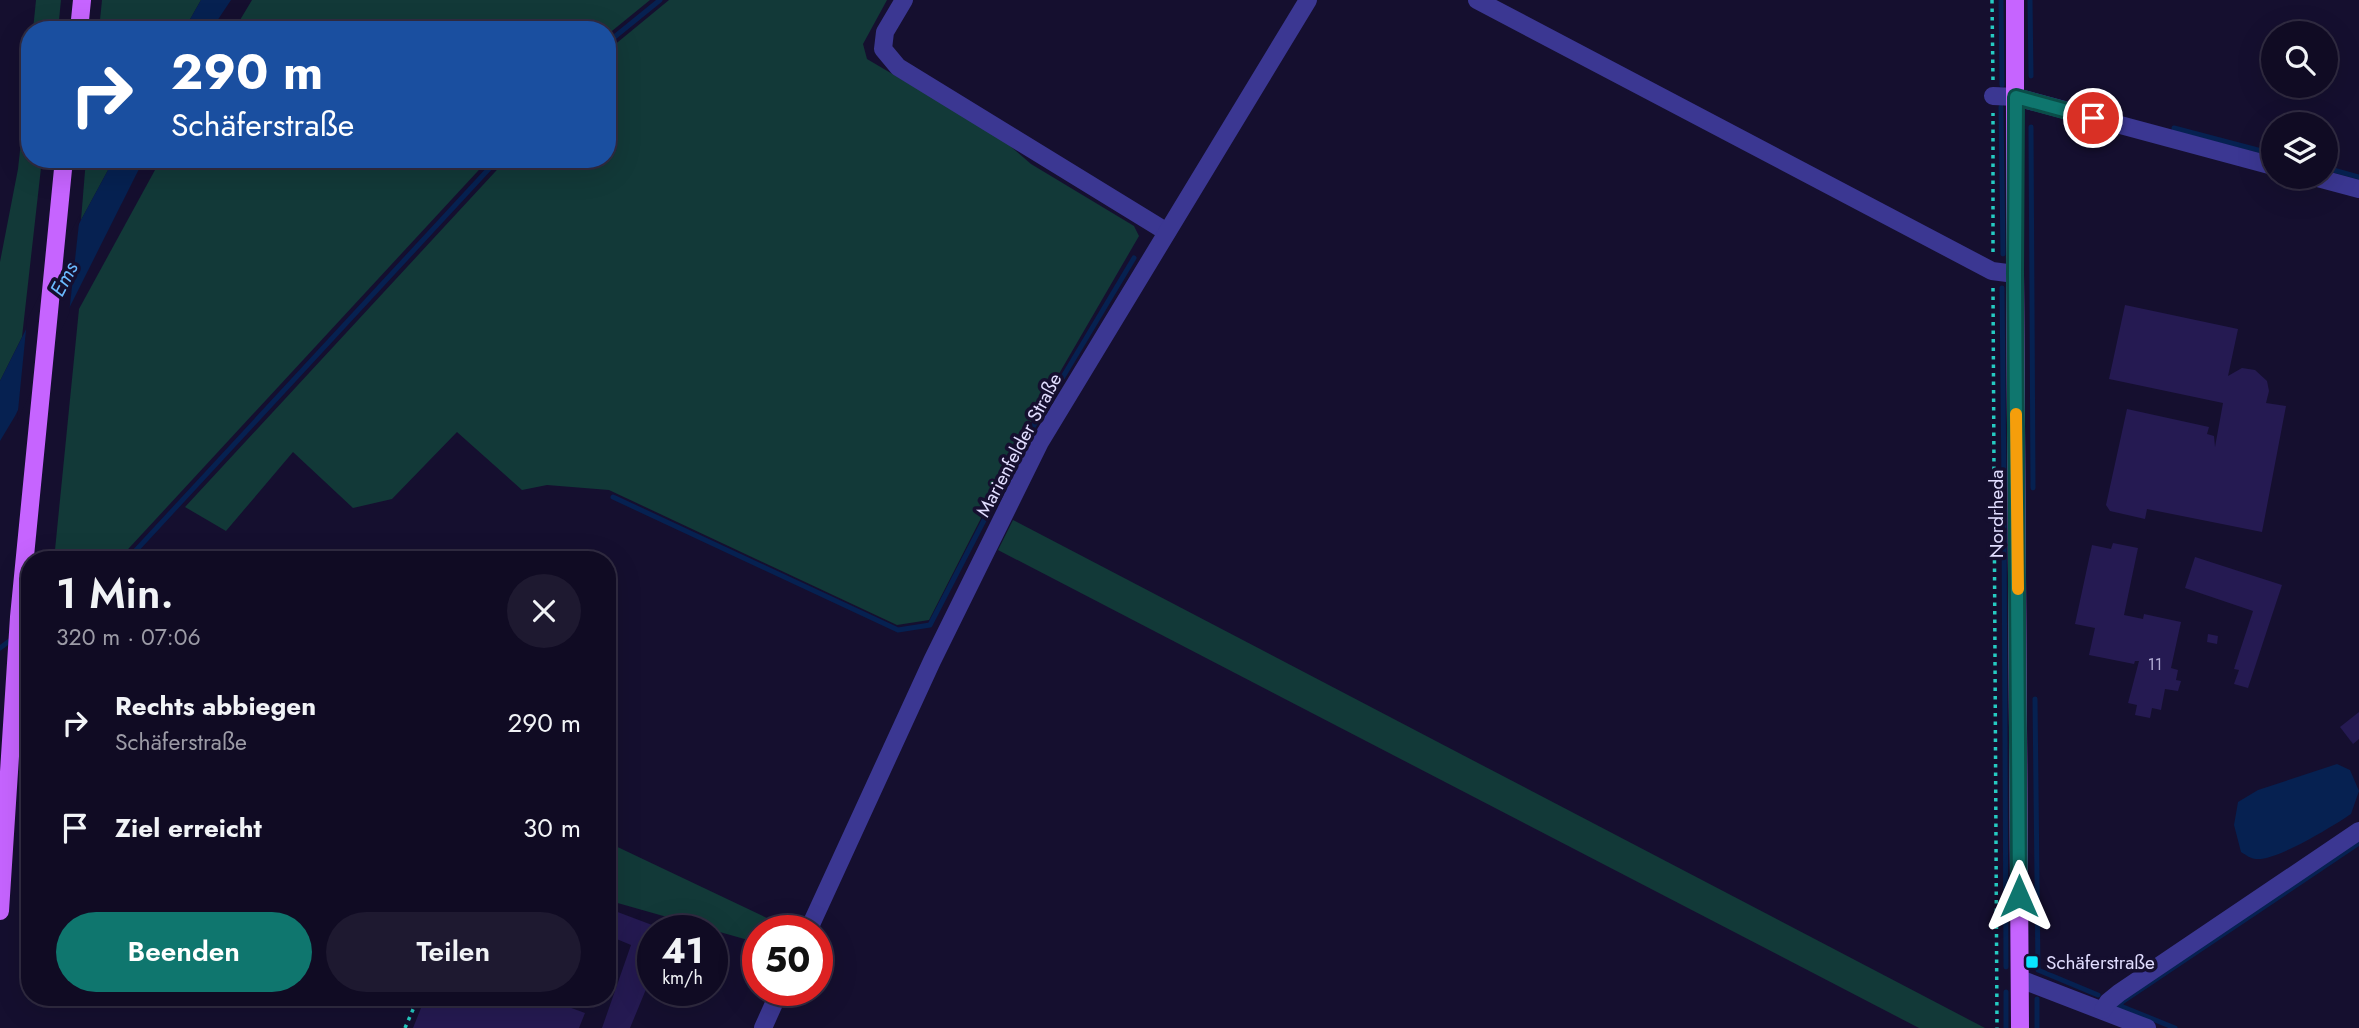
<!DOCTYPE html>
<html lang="de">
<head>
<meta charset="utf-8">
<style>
  body { margin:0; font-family:Jost,sans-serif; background:#1e1930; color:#f1f3f6; height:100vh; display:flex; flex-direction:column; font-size:26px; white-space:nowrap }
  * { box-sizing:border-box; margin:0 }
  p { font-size:23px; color:#9c9ba6 }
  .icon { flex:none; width:38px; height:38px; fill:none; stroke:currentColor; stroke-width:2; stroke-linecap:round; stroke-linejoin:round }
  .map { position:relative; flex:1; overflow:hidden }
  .panel { position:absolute; left:21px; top:551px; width:595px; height:455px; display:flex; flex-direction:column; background:#100b23; border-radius:28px; box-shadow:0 7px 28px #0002,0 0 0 2px #302b41 }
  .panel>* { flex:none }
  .hud { position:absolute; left:21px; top:21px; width:595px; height:147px; border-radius:28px; box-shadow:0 7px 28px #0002,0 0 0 2px #302b41; background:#1a4fa0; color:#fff; overflow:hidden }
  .controls { position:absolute; left:2261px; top:21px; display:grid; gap:14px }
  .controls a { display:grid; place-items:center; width:77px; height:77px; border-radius:50%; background:#100b23; box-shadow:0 7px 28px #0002,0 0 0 2px #302b41; font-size:35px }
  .speed { position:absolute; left:637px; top:915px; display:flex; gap:14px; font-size:35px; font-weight:700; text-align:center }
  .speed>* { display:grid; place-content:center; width:91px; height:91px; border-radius:50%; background:#100b23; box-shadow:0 7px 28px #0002,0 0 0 2px #302b41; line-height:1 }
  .speed small { font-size:18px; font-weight:400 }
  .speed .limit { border:10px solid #d22; background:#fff; color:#111 }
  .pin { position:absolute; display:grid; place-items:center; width:60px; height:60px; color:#fff; margin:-30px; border:4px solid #fff; border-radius:50%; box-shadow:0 2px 7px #0007 }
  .me { position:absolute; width:77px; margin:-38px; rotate:0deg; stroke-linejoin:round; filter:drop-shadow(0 0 5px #0008) }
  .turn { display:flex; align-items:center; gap:24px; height:147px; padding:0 35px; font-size:32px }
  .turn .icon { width:91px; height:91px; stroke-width:2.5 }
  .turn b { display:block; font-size:49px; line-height:60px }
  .round { display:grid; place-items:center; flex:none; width:74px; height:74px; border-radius:37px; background:#1e1930 }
  .head { display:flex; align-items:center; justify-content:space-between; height:119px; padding:0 35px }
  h1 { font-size:42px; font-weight:600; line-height:52px }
  .primary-button { display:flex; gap:14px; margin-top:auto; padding:14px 35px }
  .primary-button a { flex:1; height:80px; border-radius:42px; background:#0f766e; color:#fff; font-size:28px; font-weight:600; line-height:80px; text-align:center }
  .primary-button a+a { background:#1e1930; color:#f1f3f6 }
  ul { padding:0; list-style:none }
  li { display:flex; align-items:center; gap:21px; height:105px; padding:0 35px }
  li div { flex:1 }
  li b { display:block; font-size:26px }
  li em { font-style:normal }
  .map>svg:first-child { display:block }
</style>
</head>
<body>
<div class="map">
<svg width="2359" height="1028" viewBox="0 0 2359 1028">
  <rect width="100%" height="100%" fill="#150f2f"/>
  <g fill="#123938">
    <polygon points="36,0 61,0 58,30 33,30"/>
    <polygon points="102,0 201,0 184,30 99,30"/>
    <polygon points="252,0 650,0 607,35 607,30 234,30"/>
    <polygon points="669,0 887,0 863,44 867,59 1001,138 1031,164 1134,226 1139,236 1024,434 929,620 897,625 609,490 547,485 522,490 457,432 392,499 353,508 293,452 226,531 185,507 507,159 607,159 607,51"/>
    <polygon points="30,58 30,159 42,159 22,337 0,381 0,262 18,169"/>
    <polygon points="86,159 114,159 81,220"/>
    <polygon points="161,159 489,159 118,560 54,560 79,309"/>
    <polygon points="1013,520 1985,1028 1919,1028 998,550"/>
    <polygon points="607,842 767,918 760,931 758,931 755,942 607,900"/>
  </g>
  <g fill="#062151">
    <polygon points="201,0 231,0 211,30 184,30"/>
    <polygon points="114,159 144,159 15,416 0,441 0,381 81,220"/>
    <path d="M2337 764 2350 770 2359 791 2351 814C2333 826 2277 861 2256 859 2251 859 2246 855 2241 852L2234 825 2238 802 2258 790Z"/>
  </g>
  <polygon fill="#150f2f" points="80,214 69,314 17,421 27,320"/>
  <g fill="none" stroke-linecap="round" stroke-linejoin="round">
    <g stroke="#062151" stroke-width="5">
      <polyline points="2001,0 2002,85"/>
      <polyline points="2030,0 2031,76"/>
      <polyline points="607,43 660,0"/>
      <polyline points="2001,107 2003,254"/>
      <polyline points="2031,127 2033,488"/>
      <polyline points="2174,128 2273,154"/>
      <polyline points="2326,168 2359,177"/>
      <polyline points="2002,288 2004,486"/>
      <polyline points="613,497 898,630 930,625 1027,437 1134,258"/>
      <polyline points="2004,509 2006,967"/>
      <polyline points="127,560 498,159"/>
      <polyline points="0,648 12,639"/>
      <polyline points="2035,699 2038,970 2098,995"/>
      <polyline points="2006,992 2006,1028"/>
      <polyline points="2037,999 2037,1028"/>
      <polyline points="2118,1005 2175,1028"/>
      <polyline points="2120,1006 2122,1002 2359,843"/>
    </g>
  </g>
  <g fill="#251a52">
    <polygon points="2125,305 2238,329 2228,376 2242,368 2255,370 2267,381 2269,391 2266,403 2286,406 2262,532 2147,509 2145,519 2110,511 2106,505 2127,409 2209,427 2207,434 2214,436 2215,447 2223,403 2109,379"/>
    <polygon points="2113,543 2138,548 2124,615 2143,619 2144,614 2181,622 2171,668 2178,670 2176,680 2181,681 2178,691 2165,689 2161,710 2152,708 2150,718 2135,715 2137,705 2128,703 2139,661 2135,661 2134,664 2089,655 2095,628 2075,624 2092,545 2111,549"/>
    <polygon points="2195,557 2282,585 2248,688 2234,684 2239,670 2234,669 2253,611 2185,588"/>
    <polygon points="2208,634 2218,636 2217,644 2207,642"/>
    <polygon points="2359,712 2359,739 2353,744 2340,727"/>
    <polygon points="607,908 668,931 653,931 653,962 646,982 649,982 630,1028 602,1028 631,945 607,935"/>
    <polygon points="425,998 544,998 585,1013 579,1028 413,1028"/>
  </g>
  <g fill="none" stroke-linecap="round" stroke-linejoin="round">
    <g stroke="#25cbc2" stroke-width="3.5" stroke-dasharray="3.5 5" stroke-linecap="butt">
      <polyline points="1992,0 1993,81"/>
      <polyline points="1993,252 1993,113"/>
      <polyline points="1993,288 1997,1028"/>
      <polyline points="405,1028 418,998"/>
    </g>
    <g stroke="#3b3792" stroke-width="18">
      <polyline points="904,0 885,32 883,49 898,67 1167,232"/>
      <polyline points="1477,0 1992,271 2015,274"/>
      <polyline points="1993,96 2016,97 2273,166"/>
      <polyline points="2314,177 2359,189"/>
      <polyline points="808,931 932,661 1040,442 1308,0"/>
      <polyline points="2020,979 2147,1028"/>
      <polyline points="2103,1010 2108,1002 2119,993 2359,831"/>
      <polyline points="763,1028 780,990"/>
    </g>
    <g stroke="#c664ff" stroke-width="18">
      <polyline points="2015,0 2015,274 2020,1028"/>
      <polyline points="79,30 82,0"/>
      <polyline points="0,911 19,617 64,159"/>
    </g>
  </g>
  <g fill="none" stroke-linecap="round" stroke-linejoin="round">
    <defs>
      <polyline id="route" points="2019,896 2015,274 2016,97 2093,118"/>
    </defs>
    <use href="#route" stroke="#0a4d48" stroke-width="18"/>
    <use href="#route" stroke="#0f766e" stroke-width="12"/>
    <polyline stroke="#f59e0b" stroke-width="12" points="2016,414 2018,589"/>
  </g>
  <rect fill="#09e5ff" stroke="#150f2f" stroke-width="2.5" x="2025" y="955" width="14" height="14" rx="3.5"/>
  <g text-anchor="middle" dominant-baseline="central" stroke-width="7" stroke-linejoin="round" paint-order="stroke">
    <g font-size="16" fill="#b2acd4">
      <text x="2155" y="664">11</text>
    </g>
    <g font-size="19" fill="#e1ddff" stroke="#150f2f">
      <text transform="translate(1019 445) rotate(-62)">Marienfelder Straße</text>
      <text transform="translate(1996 514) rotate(-90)">Nordrheda</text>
    </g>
    <g font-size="19" fill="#e1ddff" stroke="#150f2f" text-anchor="start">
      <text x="2046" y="962">Schäferstraße</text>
    </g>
    <g font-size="21" font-style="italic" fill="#6bbaff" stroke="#150f2f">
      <text transform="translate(64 279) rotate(-62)">Ems</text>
    </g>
  </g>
</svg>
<div class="controls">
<a><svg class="icon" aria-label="search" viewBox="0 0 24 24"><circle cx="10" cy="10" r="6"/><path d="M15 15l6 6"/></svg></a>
<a><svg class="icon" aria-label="layers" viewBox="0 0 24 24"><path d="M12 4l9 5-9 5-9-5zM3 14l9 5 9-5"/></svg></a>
</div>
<div class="speed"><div>41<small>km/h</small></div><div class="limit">50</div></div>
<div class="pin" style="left:2093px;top:118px;background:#d93025"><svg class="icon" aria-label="arrive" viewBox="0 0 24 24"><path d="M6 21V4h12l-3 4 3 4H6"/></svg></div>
<svg class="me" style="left:2019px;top:896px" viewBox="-20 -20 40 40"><path d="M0-17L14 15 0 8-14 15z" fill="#0f766e" stroke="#fff" stroke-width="4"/></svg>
<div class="hud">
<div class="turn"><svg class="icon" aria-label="right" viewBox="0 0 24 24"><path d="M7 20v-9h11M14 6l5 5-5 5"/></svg><div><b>290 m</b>Schäferstraße</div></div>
</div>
<section class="panel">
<div class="head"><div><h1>1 Min.</h1><p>320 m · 07:06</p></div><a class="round"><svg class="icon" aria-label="close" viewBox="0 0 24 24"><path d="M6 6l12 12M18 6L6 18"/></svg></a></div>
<ul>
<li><svg class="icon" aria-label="right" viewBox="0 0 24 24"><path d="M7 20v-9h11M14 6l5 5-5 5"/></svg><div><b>Rechts abbiegen</b><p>Schäferstraße</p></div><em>290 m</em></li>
<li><svg class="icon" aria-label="arrive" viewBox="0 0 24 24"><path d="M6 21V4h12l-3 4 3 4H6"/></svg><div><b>Ziel erreicht</b></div><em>30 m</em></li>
</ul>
<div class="primary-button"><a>Beenden</a><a>Teilen</a></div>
</section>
</div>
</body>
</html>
